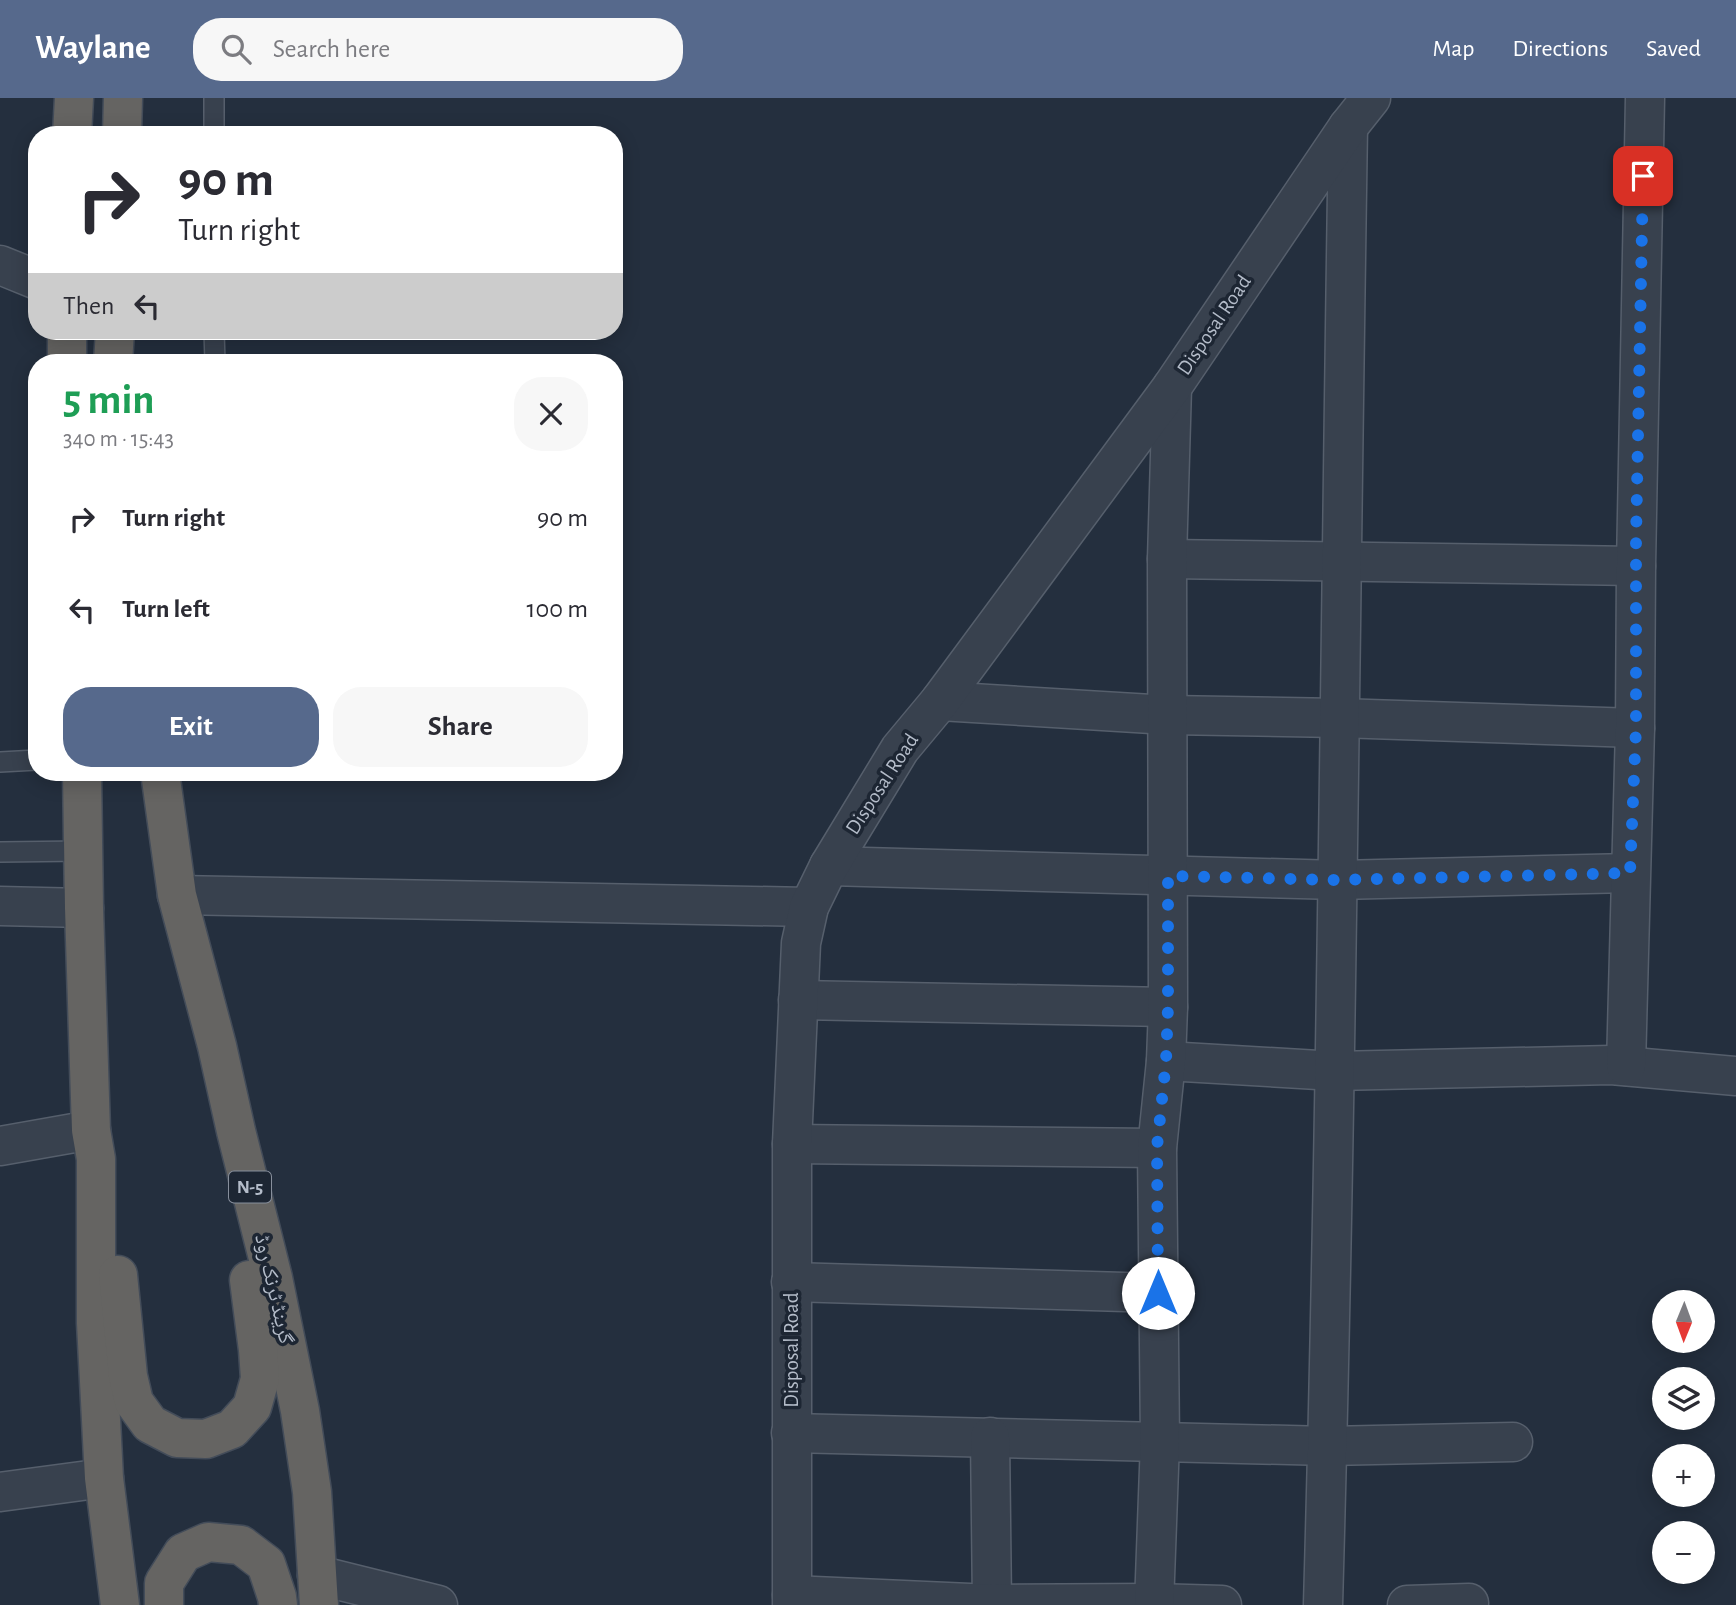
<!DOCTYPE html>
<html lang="en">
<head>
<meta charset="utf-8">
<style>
  body { margin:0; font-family:"Alegreya Sans","Noto Naskh Arabic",sans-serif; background:#f7f7f7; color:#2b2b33; height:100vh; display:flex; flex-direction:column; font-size:26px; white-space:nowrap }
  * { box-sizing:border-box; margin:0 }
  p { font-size:23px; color:#7c7c81 }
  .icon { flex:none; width:38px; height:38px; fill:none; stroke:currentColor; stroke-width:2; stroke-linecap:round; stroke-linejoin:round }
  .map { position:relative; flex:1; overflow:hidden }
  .panel { position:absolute; left:28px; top:256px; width:595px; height:427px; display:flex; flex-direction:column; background:#fff; border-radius:28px; box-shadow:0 4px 18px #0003 }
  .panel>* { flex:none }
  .top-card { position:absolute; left:28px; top:28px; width:595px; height:214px; border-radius:28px; box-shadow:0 4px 18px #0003; background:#fff; color:#2b2b33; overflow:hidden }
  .needle { width:46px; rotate:181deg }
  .tools { position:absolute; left:1652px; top:1192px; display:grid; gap:14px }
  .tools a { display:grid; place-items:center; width:63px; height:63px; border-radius:50%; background:#fff; box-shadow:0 4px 18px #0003; font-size:35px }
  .pin { position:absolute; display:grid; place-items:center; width:60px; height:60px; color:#fff; margin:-30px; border-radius:14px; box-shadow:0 4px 10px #0006 }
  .me { position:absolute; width:77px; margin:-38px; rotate:0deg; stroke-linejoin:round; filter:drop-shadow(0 0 5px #0008) }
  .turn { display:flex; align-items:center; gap:24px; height:147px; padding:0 35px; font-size:32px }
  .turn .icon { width:91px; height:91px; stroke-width:2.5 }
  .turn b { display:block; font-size:49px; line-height:60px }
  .then { display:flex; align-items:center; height:66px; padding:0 35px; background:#0003; gap:14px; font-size:26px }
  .round { display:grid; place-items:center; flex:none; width:74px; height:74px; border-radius:28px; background:#f7f7f7 }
  .summary { display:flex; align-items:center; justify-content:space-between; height:119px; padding:0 35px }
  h1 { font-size:42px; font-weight:600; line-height:52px; color:#1e9e55 }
  .primary-button { display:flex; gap:14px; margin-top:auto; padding:14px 35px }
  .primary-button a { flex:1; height:80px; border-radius:28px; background:#56698c; color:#fff; font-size:28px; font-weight:600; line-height:80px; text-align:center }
  .primary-button a+a { background:#f7f7f7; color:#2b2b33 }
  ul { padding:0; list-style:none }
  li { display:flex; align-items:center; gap:21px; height:91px; padding:0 35px }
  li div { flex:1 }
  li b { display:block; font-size:26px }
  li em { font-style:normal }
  header { display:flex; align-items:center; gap:42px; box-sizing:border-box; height:98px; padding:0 35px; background:#56698c; color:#fff }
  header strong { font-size:33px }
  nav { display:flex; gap:38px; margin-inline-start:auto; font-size:24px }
  .search { width:490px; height:63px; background:#f7f7f7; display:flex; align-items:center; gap:18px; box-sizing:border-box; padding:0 24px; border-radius:28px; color:#7c7c81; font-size:26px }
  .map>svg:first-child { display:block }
</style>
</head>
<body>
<header>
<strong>Waylane</strong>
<div class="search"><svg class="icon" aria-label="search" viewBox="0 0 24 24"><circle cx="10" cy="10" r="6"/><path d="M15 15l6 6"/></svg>Search here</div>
<nav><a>Map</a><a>Directions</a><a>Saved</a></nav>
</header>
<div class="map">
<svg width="1736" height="1507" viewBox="0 0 1736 1507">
  <rect width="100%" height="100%" fill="#242f3e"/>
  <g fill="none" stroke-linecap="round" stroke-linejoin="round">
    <defs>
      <g id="service">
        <polyline points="214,37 214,0"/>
        <polyline points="214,233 215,264"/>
        <polyline points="0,664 37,662"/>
        <polyline points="0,754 84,753"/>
      </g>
      <g id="minor">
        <polyline points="0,167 37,182"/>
        <polyline points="1167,461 1636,468"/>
        <polyline points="940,603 1168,617 1339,620 1635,630"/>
        <polyline points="829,768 1338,782 1630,775"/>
        <polyline points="177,797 809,809"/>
        <polyline points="0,808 84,810"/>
        <polyline points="798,902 1168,909"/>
        <polyline points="1166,963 1335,973 1611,967 1736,978"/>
        <polyline points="1626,968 1635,630 1636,468 1645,0"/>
        <polyline points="792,1046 1157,1050"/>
        <polyline points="0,1048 91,1032"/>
        <polyline points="791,1184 1158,1195"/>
        <polyline points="791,1335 1328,1348 1513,1344"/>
        <polyline points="990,1339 992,1507"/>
        <polyline points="0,1394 104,1380"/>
        <polyline points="317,1477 438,1507"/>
        <polyline points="792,1497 992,1506 1154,1505 1222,1507"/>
        <polyline points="1154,1507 1160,1343 1157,1050 1166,963 1168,909 1167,461 1172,289"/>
        <path d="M1323 1507C1337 1014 1340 522 1348 29"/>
        <polyline points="1407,1507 1469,1505"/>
      </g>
      <polyline id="tertiary" points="792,1507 792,1046 801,845 809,809 829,768 900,651 940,603 1172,289 1348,29 1371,0"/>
      <g id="trunk">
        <polyline points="72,37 74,0"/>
        <polyline points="122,37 123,0"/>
        <polyline points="67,264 67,233"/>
        <polyline points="113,264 115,233"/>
        <polyline points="82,674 84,810 91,1032 96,1061 96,1225 104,1380 120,1507"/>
        <polyline points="160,674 177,797 217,948 236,1033 273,1180 300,1313 312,1394 319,1507"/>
        <polyline points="118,1177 128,1278 134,1304 150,1326 177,1340 206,1341 232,1331 252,1309 260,1281 258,1252 249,1182"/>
        <polyline points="164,1507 164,1485 183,1455 208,1444 241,1447 266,1466 277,1499 278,1507"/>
      </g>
    </defs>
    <use href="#service" stroke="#565f6c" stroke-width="22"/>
    <use href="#minor" stroke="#565f6c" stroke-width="41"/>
    <use href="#tertiary" stroke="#565f6c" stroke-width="41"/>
    <use href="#trunk" stroke="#434c59" stroke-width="41"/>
    <use href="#service" stroke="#38414e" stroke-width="19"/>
    <use href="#minor" stroke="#38414e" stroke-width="38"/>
    <use href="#tertiary" stroke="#38414e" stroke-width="38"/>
    <use href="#trunk" stroke="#656462" stroke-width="38"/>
  </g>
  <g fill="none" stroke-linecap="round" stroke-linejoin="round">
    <polyline stroke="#1a73e8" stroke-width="12" stroke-dasharray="0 21.6" points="1158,1195 1157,1049 1166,963 1168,909 1168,778 1338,782 1630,775 1636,630 1636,442 1643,78"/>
  </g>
  <g text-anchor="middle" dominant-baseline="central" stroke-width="7" stroke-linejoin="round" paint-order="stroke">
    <rect fill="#1d2633" stroke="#878f9c" stroke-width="2" x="229" y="1073.5" width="42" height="31" rx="5"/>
    <g font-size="19" font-weight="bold" fill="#b4bcc9">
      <text x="250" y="1089">N-5</text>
    </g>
    <g font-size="21" fill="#b4bcc9" stroke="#1d2633">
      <text transform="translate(1214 227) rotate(-56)">Disposal Road</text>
      <text transform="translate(882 686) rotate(-57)">Disposal Road</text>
      <text transform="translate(274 1191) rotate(77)">گرینڈ ٹرنک روڈ</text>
      <text transform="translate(791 1252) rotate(-90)">Disposal Road</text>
    </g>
  </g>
</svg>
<div class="tools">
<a><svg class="needle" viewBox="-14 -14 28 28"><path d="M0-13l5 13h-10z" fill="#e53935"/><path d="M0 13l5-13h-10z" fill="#7c7c81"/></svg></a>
<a><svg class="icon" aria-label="layers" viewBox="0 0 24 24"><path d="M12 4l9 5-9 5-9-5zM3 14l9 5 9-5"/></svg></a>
<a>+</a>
<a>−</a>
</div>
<div class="pin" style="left:1643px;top:78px;background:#d93025"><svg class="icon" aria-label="arrive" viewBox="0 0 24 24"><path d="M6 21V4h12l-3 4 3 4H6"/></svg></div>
<svg class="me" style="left:1158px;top:1195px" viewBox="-20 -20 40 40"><circle r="19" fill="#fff"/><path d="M0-13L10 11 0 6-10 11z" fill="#1a73e8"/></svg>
<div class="top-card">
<div class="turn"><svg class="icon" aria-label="right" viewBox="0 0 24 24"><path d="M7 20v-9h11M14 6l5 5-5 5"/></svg><div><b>90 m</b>Turn right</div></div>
<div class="then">Then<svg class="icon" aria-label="left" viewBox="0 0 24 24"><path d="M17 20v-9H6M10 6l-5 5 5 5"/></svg></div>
</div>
<section class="panel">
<div class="summary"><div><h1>5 min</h1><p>340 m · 15:43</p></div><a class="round"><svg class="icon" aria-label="close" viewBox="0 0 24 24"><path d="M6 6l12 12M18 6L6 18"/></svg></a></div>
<ul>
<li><svg class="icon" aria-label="right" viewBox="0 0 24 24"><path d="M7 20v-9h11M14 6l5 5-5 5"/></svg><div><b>Turn right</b></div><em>90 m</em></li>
<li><svg class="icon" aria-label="left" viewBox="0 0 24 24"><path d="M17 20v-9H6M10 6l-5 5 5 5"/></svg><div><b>Turn left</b></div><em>100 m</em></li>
</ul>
<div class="primary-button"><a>Exit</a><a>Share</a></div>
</section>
</div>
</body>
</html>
